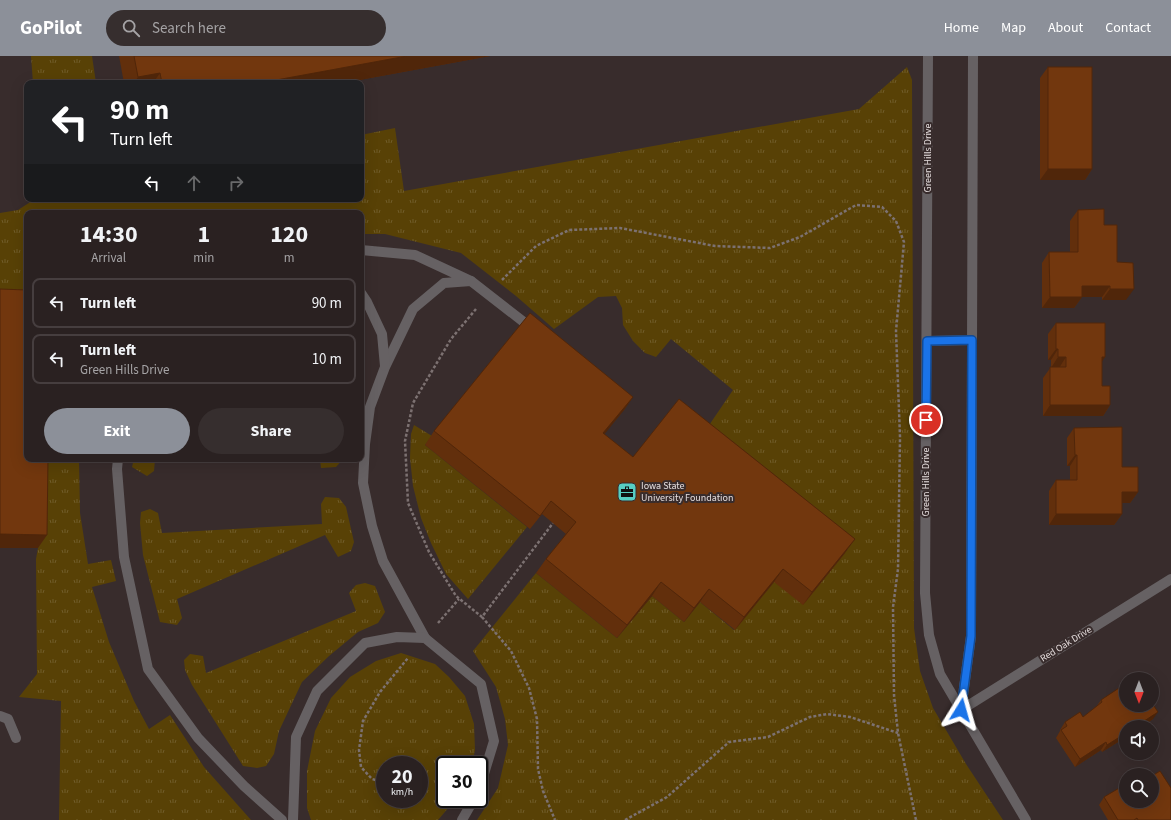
<!DOCTYPE html>
<html lang="en">
<head>
<meta charset="utf-8">
<style>
  body { margin:0; font-family:"Source Sans 3",sans-serif; background:#362e2e; color:#f1f3f6; height:100vh; display:flex; flex-direction:column; font-size:15px; white-space:nowrap }
  * { box-sizing:border-box; margin:0 }
  p { font-size:13px; color:#a5a3a5 }
  .icon { flex:none; width:22px; height:22px; fill:none; stroke:currentColor; stroke-width:2; stroke-linecap:round; stroke-linejoin:round }
  .map { position:relative; flex:1; overflow:hidden }
  .drawer { position:absolute; left:24px; top:154px; width:340px; height:252px; display:flex; flex-direction:column; background:#2a2121; border-radius:8px; box-shadow:0 4px 16px #0002,0 0 0 1px #463e3f }
  .drawer>* { flex:none }
  .banner { position:absolute; left:24px; top:24px; width:340px; height:122px; border-radius:8px; box-shadow:0 4px 16px #0002,0 0 0 1px #463e3f; background:#202124; color:#fff; overflow:hidden }
  .needle { width:26px; rotate:180deg }
  .buttons { position:absolute; left:1119px; top:616px; display:grid; gap:8px }
  .buttons a { display:grid; place-items:center; width:40px; height:40px; border-radius:50%; background:#2a2121; box-shadow:0 4px 16px #0002,0 0 0 1px #463e3f; font-size:20px }
  .speed { position:absolute; left:376px; top:700px; display:flex; gap:8px; font-size:20px; font-weight:700; text-align:center }
  .speed>* { display:grid; place-content:center; width:52px; height:52px; border-radius:50%; background:#2a2121; box-shadow:0 4px 16px #0002,0 0 0 1px #463e3f; line-height:1 }
  .speed small { font-size:10px; font-weight:400 }
  .speed .limit { border:2px solid #111; border-radius:6px; background:#fff; color:#111 }
  .pin { position:absolute; display:grid; place-items:center; width:34px; height:34px; color:#fff; margin:-17px; border:2px solid #fff; border-radius:50%; box-shadow:0 1px 4px #0007 }
  .me { position:absolute; width:44px; margin:-22px; rotate:8deg; stroke-linejoin:round; filter:drop-shadow(0 0 3px #0008) }
  .turn { display:flex; align-items:center; gap:14px; height:84px; padding:0 20px; font-size:18px }
  .turn .icon { width:52px; height:52px; stroke-width:2.5 }
  .turn b { display:block; font-size:28px; line-height:34px }
  .lanes { display:flex; align-items:center; height:38px; padding:0 20px; background:#0003; justify-content:center; gap:20px; direction:ltr }
  .lanes .off { opacity:.35 }
  .eta { display:flex; justify-content:space-evenly; align-items:center; height:68px; text-align:center }
  .eta b { font-size:24px; font-weight:700; line-height:28px }
  .action { display:flex; gap:8px; margin-top:auto; padding:8px 20px }
  .action a { flex:1; height:46px; border-radius:24px; background:#8c9099; color:#fff; font-size:16px; font-weight:700; line-height:46px; text-align:center }
  .action a+a { background:#362e2e; color:#f1f3f6 }
  ul { padding:0; list-style:none }
  li { display:flex; align-items:center; gap:12px; height:50px; margin:0 8px 6px; padding:0 12px; border:2px solid #463e3f; border-radius:8px }
  li div { flex:1 }
  li b { display:block; font-size:15px }
  li em { font-style:normal }
  header { display:flex; align-items:center; gap:24px; box-sizing:border-box; height:56px; padding:0 20px; background:#8c9099; color:#fff }
  header strong { font-size:19px }
  nav { display:flex; gap:22px; margin-inline-start:auto; font-size:14px }
  .search { width:280px; height:36px; background:#362e2e; display:flex; align-items:center; gap:10px; box-sizing:border-box; padding:0 14px; border-radius:22px; color:#a5a3a5; font-size:15px }
  .map>svg:first-child { display:block }
</style>
</head>
<body>
<header>
<strong>GoPilot</strong>
<div class="search"><svg class="icon" aria-label="search" viewBox="0 0 24 24"><circle cx="10" cy="10" r="6"/><path d="M15 15l6 6"/></svg>Search here</div>
<nav><a>Home</a><a>Map</a><a>About</a><a>Contact</a></nav>
</header>
<div class="map">
<svg width="1171" height="764" viewBox="0 0 1171 764">
  <defs>
    <pattern id="grass-tufts" width="24" height="20" patternUnits="userSpaceOnUse"><rect width="24" height="20" fill="#584106"/><path d="M3 7l-1-3M5 7V3M7 7l1-3M15 17l-1-3M17 17v-4M19 17l1-3" fill="none" stroke="#705c2a"/></pattern>
  </defs>
  <rect width="100%" height="100%" fill="#382c2c"/>
  <g fill="url(#grass-tufts)" fill-rule="evenodd">
    <polygon points="31,0 92,0 96,27 33,27"/>
    <polygon points="907,11 912,24 914,572 920,615 933,652 966,708 1003,764 477,764 498,732 508,689 505,663 496,631 473,595 536,517 617,582 652,540 684,566 700,546 734,574 774,526 701,381 733,334 671,283 656,301 645,297 633,285 623,269 622,252 616,240 598,241 554,273 516,240 461,197 385,178 361,178 361,157 27,157 27,247 0,247 0,157 18,154 35,143 361,143 361,79 395,72 404,135 859,53"/>
    <polygon points="414,369 432,380 425,389 527,471 468,543 446,518 431,487 421,462 413,430 410,402 411,378"/>
    <polygon points="39,403 79,403 80,457 88,508 111,504 116,525 92,531 109,586 134,645 149,673 170,659 204,711 251,764 59,764 61,645 19,641 37,618 36,503 38,492"/>
    <polygon points="134,403 155,403 154,415 147,420 132,411"/>
    <polygon points="320,403 343,403 336,411 321,412"/>
    <polygon points="325,441 339,442 346,451 354,486 351,495 338,501 325,479 177,543 182,562 177,569 160,566 143,499 140,467 141,456 150,453 158,457 162,477 322,468 321,448"/>
    <polygon points="365,527 375,530 385,556 378,567 358,576 329,600 302,626 279,675 274,698 266,710 257,712 243,710 192,629 185,614 184,604 190,598 203,600 206,617 356,555 349,537 356,529"/>
    <path d="M401 597 435 608 449 621 465 640 474 668 475 694 472 709H445V743H456L438 764H311L307 752V715L315 675 331 642 350 621 376 605ZM385 709H419V743H385Z"/>
  </g>
  <g fill="none" stroke-linecap="round" stroke-linejoin="round">
    <g stroke="#7c7171" stroke-width="2.5" stroke-dasharray="3 2" stroke-linecap="butt">
      <polyline points="502,224 536,190 569,174 620,172 715,190 770,192 800,181 856,149 882,151 896,165 904,186 896,275 900,381 898,513 893,551 894,639 898,677 916,764"/>
      <polyline points="476,253 451,283 413,347 405,385 408,447 429,496 456,540 482,561 553,467"/>
      <polyline points="482,561 511,595 529,632 537,663 538,713 543,735 555,764"/>
      <polyline points="438,567 459,543"/>
      <polyline points="385,727 372,723 361,711 359,694 363,665 380,636 408,602"/>
      <polyline points="625,764 667,741 729,686 768,681 810,661 827,658 850,661 898,677"/>
    </g>
    <g stroke="#666163" stroke-width="10">
      <polyline points="361,194 415,199 471,225 444,227 413,253 385,311 370,351 365,388 363,427 372,470 383,505 425,582"/>
      <polyline points="471,225 534,274"/>
      <polyline points="361,237 367,246 382,278 385,310"/>
      <polyline points="927,285 972,284"/>
      <polyline points="118,403 117,413 124,501 148,613 198,682 244,730 282,764"/>
      <polyline points="0,660 8,663 16,682"/>
      <polyline points="293,764 296,681 317,635 365,587 397,581 425,582 481,628 494,685 479,734"/>
      <polyline points="462,764 474,743"/>
    </g>
    <g stroke="#666163" stroke-width="10">
      <polyline points="928,0 925,537 929,579 940,618 1026,764"/>
      <polyline points="961,654 971,580 973,0"/>
      <polyline points="961,654 1171,523"/>
    </g>
  </g>
  <g fill="#622f0c">
    <polygon points="119,0 490,0 343,27 124,27"/>
    <polygon points="1048,11 1092,113 1085,124 1040,124 1040,22"/>
    <polygon points="1078,154 1104,169 1117,206 1126,244 1102,244 1102,241 1082,241 1074,252 1042,252 1042,207 1049,196 1070,196 1070,165"/>
    <polygon points="1056,267 1105,301 1102,305 1102,330 1110,349 1103,360 1043,360 1043,322 1051,311 1051,304 1048,304 1048,278"/>
    <polygon points="633,341 624,354 604,378 633,401 845,497 803,549 774,526 735,574 700,546 684,566 652,540 617,582 536,517 546,503 566,478 542,458 530,473 425,389 434,375"/>
    <polygon points="1074,372 1122,411 1138,436 1130,447 1122,447 1122,458 1114,469 1049,469 1049,435 1056,424 1070,424 1070,410 1067,410 1067,382"/>
    <polygon points="1120,634 1153,663 1141,671 1126,671 1126,681 1102,696 1101,694 1075,711 1056,682 1060,675 1060,674 1065,666 1083,661 1096,651 1101,644"/>
    <polygon points="1104,741 1126,745 1171,764 1108,764 1099,749"/>
  </g>
  <g fill="#50260a">
    <polygon points="407,0 490,0 343,27 260,27"/>
    <polygon points="160,17 153,27 134,27 138,21"/>
    <polygon points="1048,113 1092,113 1085,124 1040,124"/>
    <polygon points="1082,230 1110,230 1102,241 1082,241 1074,252 1042,252 1050,241"/>
    <polygon points="1110,233 1134,233 1126,244 1102,244"/>
    <polygon points="1056,293 1058,293 1051,304 1048,304"/>
    <polygon points="1058,301 1066,301 1059,312 1051,312"/>
    <polygon points="1102,301 1105,301 1098,311"/>
    <polygon points="633,341 624,354 594,391 603,377"/>
    <polygon points="1050,349 1110,349 1103,360 1043,360"/>
    <polygon points="1075,399 1077,399 1070,410 1067,410"/>
    <polygon points="1122,436 1138,436 1130,447 1114,447"/>
    <polygon points="1056,458 1122,458 1114,469 1049,469"/>
    <polygon points="0,478 47,479 38,492 0,492"/>
    <polygon points="855,483 845,497 803,549 812,536"/>
    <polygon points="783,513 774,526 735,574 744,561"/>
    <polygon points="661,526 652,540 617,582 627,569"/>
    <polygon points="709,533 700,546 684,566 694,552"/>
    <polygon points="1158,656 1153,663 1141,671 1135,671"/>
    <polygon points="1126,677 1126,681 1102,696 1107,689"/>
    <polygon points="1106,686 1101,694 1075,711 1080,703"/>
  </g>
  <g fill="#72370e" stroke="#50260a">
    <polygon points="134,0 407,0 260,27 162,27 160,17 138,21"/>
    <rect x="1048" y="11" width="44" height="102"/>
    <polygon points="1104,153 1104,169 1117,169 1117,206 1133,207 1134,233 1110,233 1110,230 1082,230 1082,241 1050,241 1049,196 1078,196 1078,154"/>
    <polygon points="0,233 27,234 27,403 48,403 47,479 0,478"/>
    <polygon points="530,257 633,341 603,377 633,401 679,343 855,483 812,536 783,513 744,561 709,533 694,552 661,526 627,569 546,503 576,466 551,445 540,460 434,375"/>
    <polygon points="1056,267 1105,267 1105,301 1102,301 1102,330 1110,330 1110,349 1050,349 1050,311 1066,311 1066,301 1058,301 1058,293 1056,293"/>
    <polygon points="1122,371 1122,411 1138,411 1138,436 1122,436 1122,458 1056,458 1056,424 1077,424 1077,399 1075,399 1074,372"/>
    <polygon points="1126,631 1126,649 1152,649 1152,647 1158,656 1135,671 1126,671 1126,677 1107,689 1106,686 1080,703 1061,674 1067,670 1065,666 1080,656 1083,661 1102,646 1101,644 1119,632 1120,634"/>
    <polygon points="1160,715 1171,732 1171,764 1138,764 1137,762 1134,764 1118,764 1104,741 1126,728 1126,745 1152,745 1152,720"/>
  </g>
  <g fill="none" stroke-linecap="round" stroke-linejoin="round">
    <defs>
      <polyline id="route" points="926,364 927,285 972,284 971,580 961,654"/>
    </defs>
    <use href="#route" stroke="#114b97" stroke-width="10"/>
    <use href="#route" stroke="#1a73e8" stroke-width="7"/>
  </g>
  <defs>
    <symbol id="office-square" viewBox="-11 -11 22 22"><rect x="-9" y="-9" width="18" height="18" rx="4" fill="#57cec2" stroke="#382c2c"/><path d="M-6-3h4V-5.5h4V-3h4V5H-6ZM-1-4.5V-3h2v-1.5ZM-6 0V1H6V0Z" fill="#111"/></symbol>
  </defs>
  <g fill-rule="evenodd">
    <use href="#office-square" x="616" y="425" width="22" height="22"/>
  </g>
  <g text-anchor="middle" dominant-baseline="central" stroke-width="4" stroke-linejoin="round" paint-order="stroke">
    <g font-size="10" fill="#e5dddd" stroke="#382c2c">
      <text transform="translate(928 102) rotate(-90)">Green Hills Drive</text>
      <text transform="translate(926 426) rotate(-90)">Green Hills Drive</text>
      <text transform="translate(1066 588) rotate(-32)">Red Oak Drive</text>
    </g>
    <g font-size="10" fill="#e5dddd" stroke="#382c2c" text-anchor="start">
      <text x="641" y="430">Iowa State<tspan x="641" dy="12">University Foundation</tspan></text>
    </g>
  </g>
</svg>
<div class="buttons">
<a><svg class="needle" viewBox="-14 -14 28 28"><path d="M0-13l5 13h-10z" fill="#e53935"/><path d="M0 13l5-13h-10z" fill="#a5a3a5"/></svg></a>
<a><svg class="icon" aria-label="sound" viewBox="0 0 24 24"><path d="M4 9h4l5-4v14l-5-4H4zM17 9q2 3 0 6"/></svg></a>
<a><svg class="icon" aria-label="search" viewBox="0 0 24 24"><circle cx="10" cy="10" r="6"/><path d="M15 15l6 6"/></svg></a>
</div>
<div class="speed"><div>20<small>km/h</small></div><div class="limit">30</div></div>
<div class="pin" style="left:926px;top:364px;background:#d93025"><svg class="icon" aria-label="arrive" viewBox="0 0 24 24"><path d="M6 21V4h12l-3 4 3 4H6"/></svg></div>
<svg class="me" style="left:961px;top:654px" viewBox="-20 -20 40 40"><path d="M0-17L14 15 0 8-14 15z" fill="#1a73e8" stroke="#fff" stroke-width="4"/></svg>
<div class="banner">
<div class="turn"><svg class="icon" aria-label="left" viewBox="0 0 24 24"><path d="M17 20v-9H6M10 6l-5 5 5 5"/></svg><div><b>90 m</b>Turn left</div></div>
<div class="lanes"><svg class="icon" aria-label="left" viewBox="0 0 24 24"><path d="M17 20v-9H6M10 6l-5 5 5 5"/></svg><svg class="icon off" aria-label="ahead" viewBox="0 0 24 24"><path d="M12 20V5M6 11l6-6 6 6"/></svg><svg class="icon off" aria-label="right" viewBox="0 0 24 24"><path d="M7 20v-9h11M14 6l5 5-5 5"/></svg></div>
</div>
<section class="drawer">
<div class="eta">
<div><b>14:30</b><p>Arrival</p></div>
<div><b>1</b><p>min</p></div>
<div><b>120</b><p>m</p></div>
</div>
<ul>
<li><svg class="icon" aria-label="left" viewBox="0 0 24 24"><path d="M17 20v-9H6M10 6l-5 5 5 5"/></svg><div><b>Turn left</b></div><em>90 m</em></li>
<li><svg class="icon" aria-label="left" viewBox="0 0 24 24"><path d="M17 20v-9H6M10 6l-5 5 5 5"/></svg><div><b>Turn left</b><p>Green Hills Drive</p></div><em>10 m</em></li>
</ul>
<div class="action"><a>Exit</a><a>Share</a></div>
</section>
</div>
</body>
</html>
